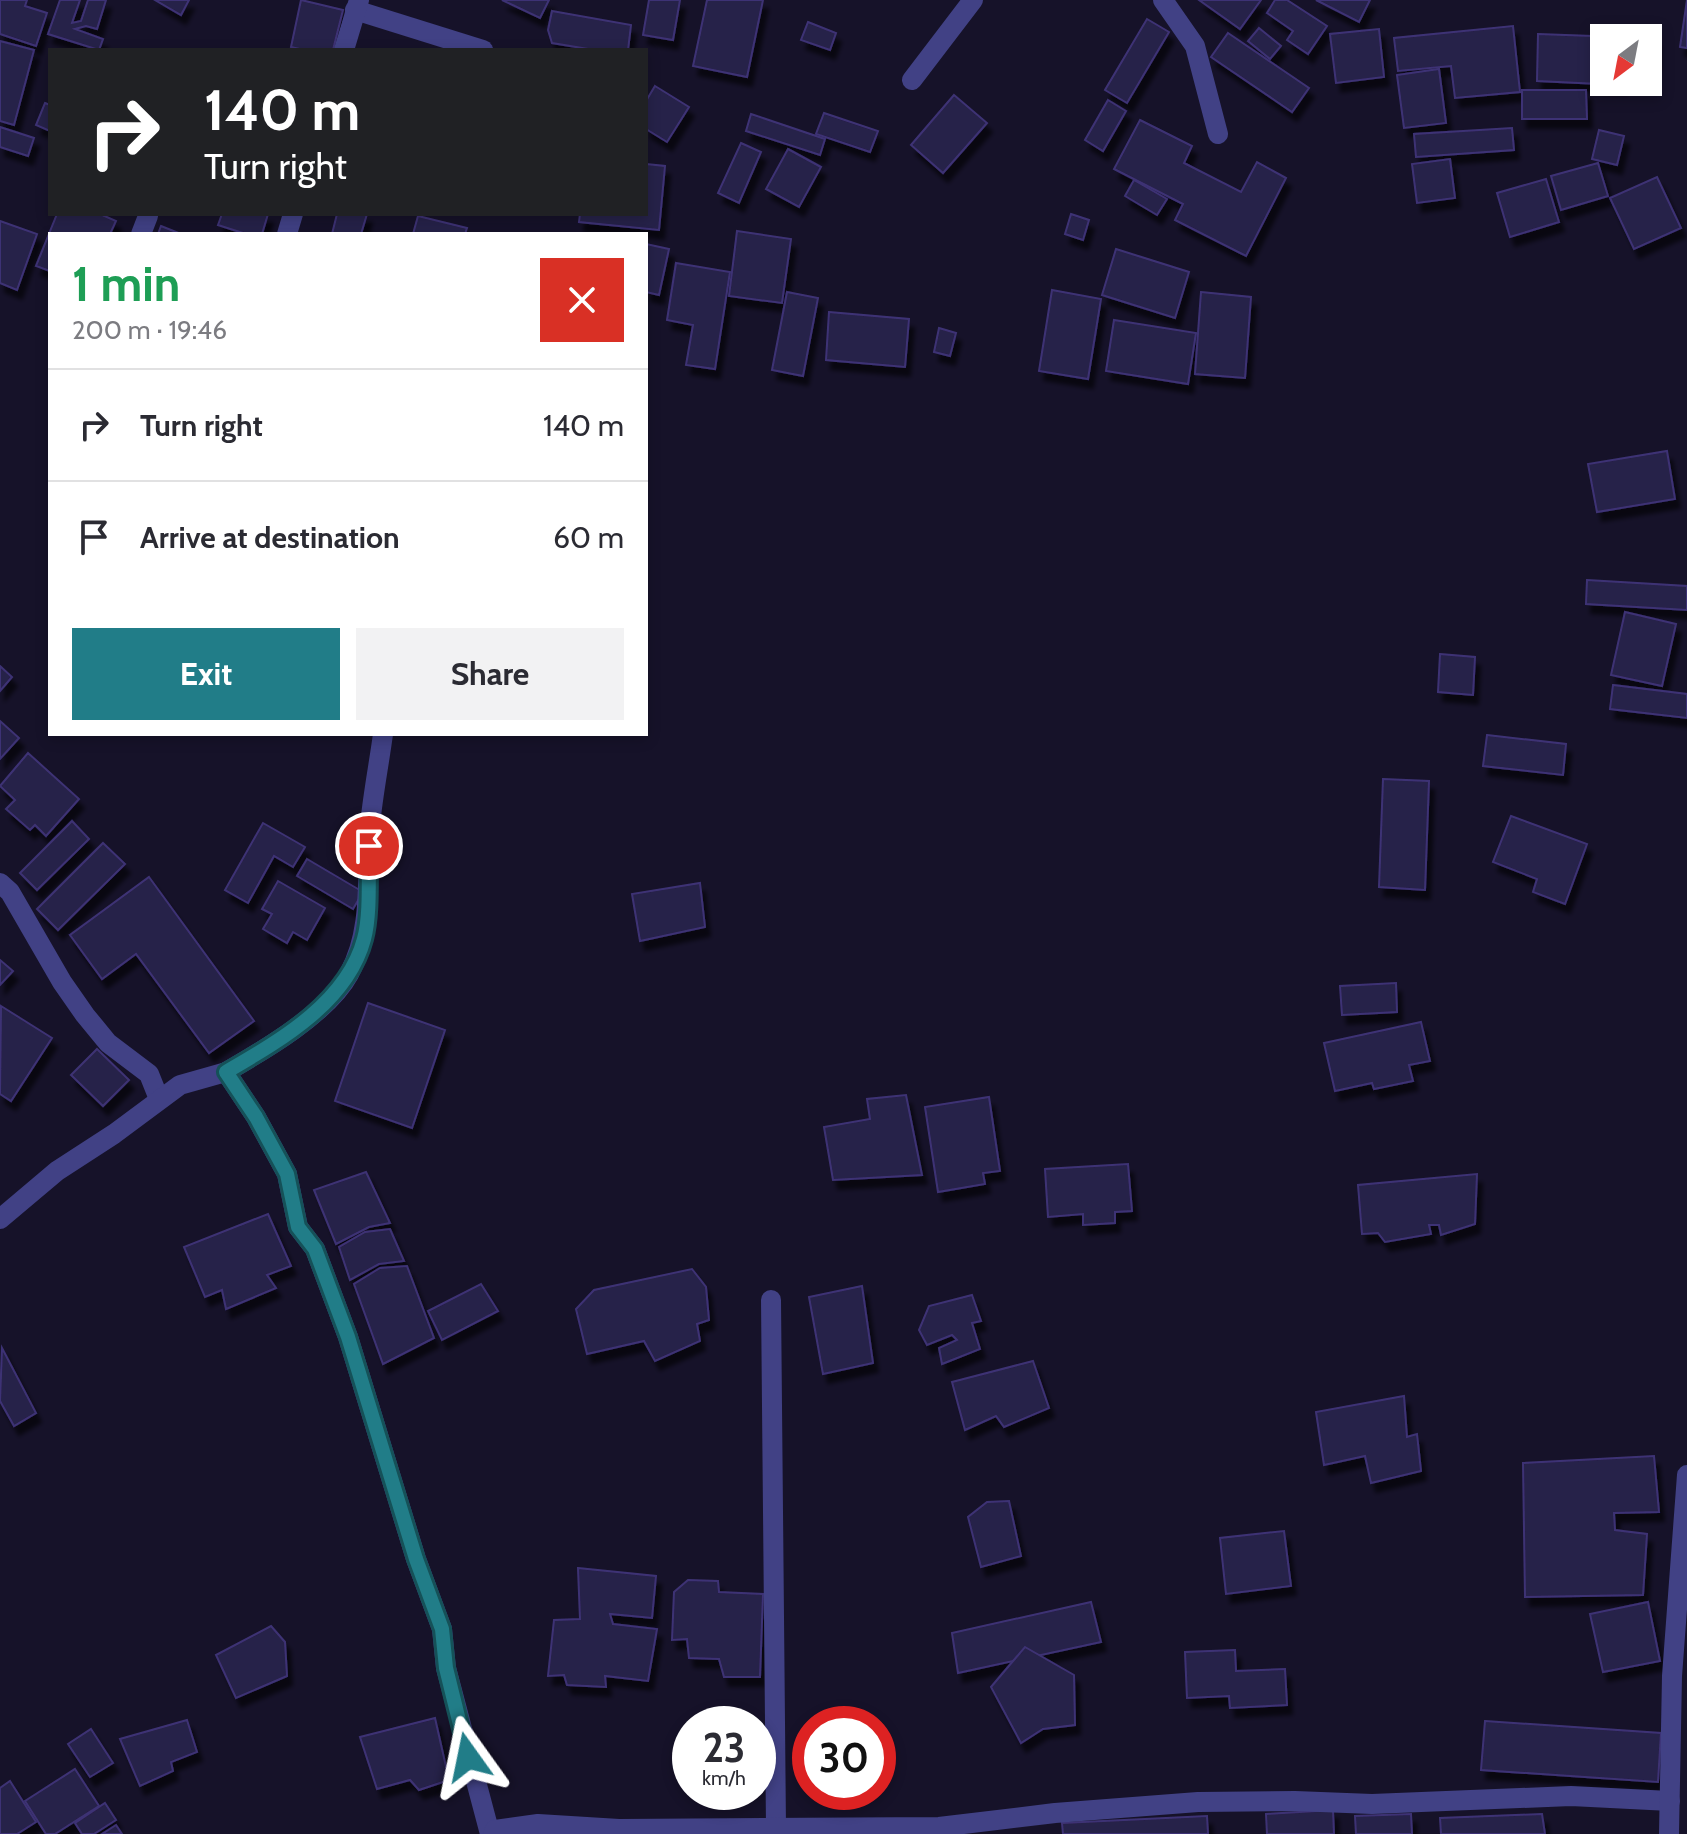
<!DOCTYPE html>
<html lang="en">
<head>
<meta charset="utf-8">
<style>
  body { margin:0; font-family:Cabin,sans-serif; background:#f2f2f3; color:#2b2b33; height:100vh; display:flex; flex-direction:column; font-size:30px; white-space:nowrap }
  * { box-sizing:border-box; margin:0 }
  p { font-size:26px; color:#7c7c81 }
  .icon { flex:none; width:44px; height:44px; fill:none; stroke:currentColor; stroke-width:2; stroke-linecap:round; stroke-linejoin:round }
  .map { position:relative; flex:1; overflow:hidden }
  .drawer { position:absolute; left:48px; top:232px; width:600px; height:504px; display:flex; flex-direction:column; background:#fff; border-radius:0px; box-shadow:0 4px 12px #0003 }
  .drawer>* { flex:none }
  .hud { position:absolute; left:48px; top:48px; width:600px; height:168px; border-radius:0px; box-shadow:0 4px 12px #0003; background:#202124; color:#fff; overflow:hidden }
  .needle { width:52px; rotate:212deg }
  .fabs { position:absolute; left:1590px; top:24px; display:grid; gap:16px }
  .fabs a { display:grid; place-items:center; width:72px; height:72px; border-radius:0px; background:#fff; box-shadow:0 4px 12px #0003; font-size:40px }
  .speed { position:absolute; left:672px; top:1706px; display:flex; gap:16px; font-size:40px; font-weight:700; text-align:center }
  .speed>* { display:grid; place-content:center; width:104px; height:104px; border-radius:50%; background:#fff; box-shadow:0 4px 12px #0003; line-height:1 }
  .speed small { font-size:20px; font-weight:400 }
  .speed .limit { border:12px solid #d22; background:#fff; color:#111 }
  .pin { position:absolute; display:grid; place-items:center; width:68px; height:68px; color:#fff; margin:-34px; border:4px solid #fff; border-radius:50%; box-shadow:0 2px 8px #0007 }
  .me { position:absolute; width:88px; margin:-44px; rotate:348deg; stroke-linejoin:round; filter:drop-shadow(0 0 6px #0008) }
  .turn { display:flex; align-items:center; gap:28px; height:168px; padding:0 24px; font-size:36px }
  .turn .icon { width:104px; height:104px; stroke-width:2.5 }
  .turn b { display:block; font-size:56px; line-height:68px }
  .round { display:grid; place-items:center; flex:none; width:84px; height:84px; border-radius:0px; background:#f2f2f3 }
  .overview { display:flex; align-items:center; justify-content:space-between; height:136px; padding:0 24px }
  h1 { font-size:48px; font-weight:800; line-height:60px; color:#1e9e55 }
  .action { display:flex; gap:16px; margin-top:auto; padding:16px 24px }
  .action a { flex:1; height:92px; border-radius:0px; background:#217d88; color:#fff; font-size:32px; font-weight:800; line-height:92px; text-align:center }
  .action a+a { background:#f2f2f3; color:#2b2b33 }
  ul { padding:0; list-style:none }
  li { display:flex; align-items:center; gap:24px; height:112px; padding:0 24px; border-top:2px solid #e1e1e2 }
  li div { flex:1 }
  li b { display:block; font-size:30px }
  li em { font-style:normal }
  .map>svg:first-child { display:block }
</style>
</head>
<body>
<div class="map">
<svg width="1687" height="1834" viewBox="0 0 1687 1834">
  <defs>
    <filter id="shadow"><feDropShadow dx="5" dy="9" stdDeviation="2" flood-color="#0009"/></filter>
  </defs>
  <rect width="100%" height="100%" fill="#161229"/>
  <g fill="#272049" stroke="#3e3374" stroke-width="2" filter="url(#shadow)">
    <polygon points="0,0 27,0 25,6 47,13 36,46 0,34"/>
    <polygon points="60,0 80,0 72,23 81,21 88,0 106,0 97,29 86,26 75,29 103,39 99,50 48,34"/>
    <polygon points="155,0 189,0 181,15"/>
    <polygon points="301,0 343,10 333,50 304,50 291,47"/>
    <polygon points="502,0 549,0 540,18"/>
    <polygon points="649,0 680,0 673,40 643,35"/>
    <polygon points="707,0 763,0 747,77 693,66"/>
    <polygon points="1199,0 1261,0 1240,29"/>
    <polygon points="1275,0 1287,0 1327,26 1308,54 1287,40 1293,31 1267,13"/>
    <polygon points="1316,0 1370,0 1359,22"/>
    <polygon points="1687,0 1687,48 1680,47"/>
    <polygon points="552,11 631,25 628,50 594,50 552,43 548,30"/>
    <polygon points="1147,19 1169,32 1127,103 1105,90"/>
    <polygon points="808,22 836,33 830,50 801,40"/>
    <polygon points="1513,26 1520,92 1455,98 1451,66 1398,71 1394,38"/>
    <polygon points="1259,28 1281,46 1270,59 1248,41"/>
    <polygon points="1379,29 1384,77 1336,83 1330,34"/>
    <polygon points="1228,33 1309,88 1292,112 1211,57"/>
    <polygon points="1538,34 1648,38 1604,38 1604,82 1622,82 1621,85 1537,81"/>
    <rect x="1648" y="38" width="7" height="22"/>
    <polygon points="0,41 34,50 14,125 0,121"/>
    <polygon points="1439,69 1446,123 1404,128 1397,75"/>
    <polygon points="655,86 689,107 667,142 646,129 646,101"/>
    <polygon points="1522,90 1586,90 1587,119 1522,119"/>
    <polygon points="954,95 987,123 943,173 911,145"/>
    <polygon points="1108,100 1126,111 1103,151 1085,140"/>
    <polygon points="45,103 50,105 50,131 36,125"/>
    <polygon points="824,113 878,131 870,152 816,134"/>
    <polygon points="751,114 825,139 820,155 746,131"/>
    <polygon points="1140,120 1192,146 1184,163 1241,192 1257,162 1286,178 1246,256 1175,220 1183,204 1114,169"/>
    <polygon points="0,127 34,138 28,156 0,147"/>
    <polygon points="1512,128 1514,150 1416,157 1414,134"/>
    <polygon points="1599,130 1624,136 1617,165 1592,159"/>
    <polygon points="741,143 761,152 739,203 718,193"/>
    <polygon points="788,149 821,167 799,207 766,189"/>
    <polygon points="1450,159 1455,198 1417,203 1412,164"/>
    <polygon points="1598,163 1608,196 1561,210 1551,176"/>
    <polygon points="646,164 665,166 659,230 579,222 580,214 646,214"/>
    <polygon points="1657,177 1681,228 1634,249 1610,198"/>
    <polygon points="1546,179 1559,222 1510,237 1497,193"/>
    <polygon points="1134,180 1167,199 1157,215 1125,196"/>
    <polygon points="57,214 100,214 116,221 110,234 50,234 50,271 36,266"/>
    <polygon points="222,214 268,214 262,234 246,234 218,225"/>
    <polygon points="337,214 367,214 361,234 332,234"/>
    <polygon points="1071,214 1089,220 1083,240 1065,234"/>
    <polygon points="418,216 467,228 465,234 413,234"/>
    <polygon points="0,221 37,234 17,290 0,283"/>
    <polygon points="161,226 181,234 158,234"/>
    <polygon points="737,231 791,239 782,303 729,296"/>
    <polygon points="646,244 669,249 659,295 646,292"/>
    <polygon points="1116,249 1189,272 1175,318 1102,295"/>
    <polygon points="676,263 730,272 715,369 686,365 693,325 667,320"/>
    <polygon points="1052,290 1101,299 1088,379 1039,371"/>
    <polygon points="787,292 818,298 803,376 772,370"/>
    <polygon points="1201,292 1251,297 1245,378 1195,374"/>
    <polygon points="829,312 909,319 905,367 826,360"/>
    <polygon points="1114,320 1196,333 1188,384 1106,371"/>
    <polygon points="939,328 956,333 950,356 934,352"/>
    <polygon points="1667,451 1675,499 1597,512 1588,464"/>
    <polygon points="1587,580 1687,586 1687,610 1586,604"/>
    <polygon points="1625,612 1676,624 1662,686 1611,675"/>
    <polygon points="1440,654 1475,657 1473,695 1438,692"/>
    <polygon points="0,666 12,677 0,691"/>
    <polygon points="1613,685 1687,694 1687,718 1610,709"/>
    <polygon points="0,721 19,738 0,759"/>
    <polygon points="1487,735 1566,744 1563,775 1483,766"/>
    <polygon points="28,753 79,799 46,836 35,825 30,830 6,809 15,800 0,786"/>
    <polygon points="1383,779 1429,781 1425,890 1379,887"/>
    <polygon points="1511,816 1587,844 1565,904 1533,892 1537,879 1493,862"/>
    <polygon points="72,821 89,839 37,890 20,873"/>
    <polygon points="263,823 305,847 293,867 274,856 248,903 225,890"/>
    <polygon points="103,843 125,864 58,930 37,909"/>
    <polygon points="307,859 363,892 353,909 297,876"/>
    <polygon points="149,877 254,1021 209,1053 136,954 102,979 70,935"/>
    <polygon points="278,881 325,908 307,940 293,932 287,943 263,929 272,914 262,909"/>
    <polygon points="700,883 705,927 640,941 632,894"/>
    <polygon points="0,960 13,971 0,985"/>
    <polygon points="1396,983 1397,1012 1342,1015 1340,986"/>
    <polygon points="368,1003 445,1030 412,1128 335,1101"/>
    <polygon points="1,1006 52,1038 11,1101 0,1094"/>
    <polygon points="1421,1022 1430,1061 1409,1065 1413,1081 1374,1089 1372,1083 1335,1091 1324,1043"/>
    <polygon points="97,1049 129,1080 103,1106 71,1075"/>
    <polygon points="906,1095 922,1175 833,1180 824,1127 870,1119 867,1099"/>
    <polygon points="989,1097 1000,1171 983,1173 985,1184 938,1192 925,1107"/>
    <polygon points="1128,1164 1132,1211 1115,1212 1115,1223 1083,1225 1083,1214 1048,1217 1045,1169"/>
    <polygon points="366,1172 390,1223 369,1227 336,1244 314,1190"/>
    <polygon points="1477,1174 1475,1224 1441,1235 1439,1225 1429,1225 1431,1234 1385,1242 1378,1233 1362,1234 1358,1185"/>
    <polygon points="268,1214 291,1266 267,1275 276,1288 226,1309 222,1290 205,1297 184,1247"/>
    <polygon points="390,1229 404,1261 379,1264 350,1280 339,1247 365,1232"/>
    <polygon points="407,1266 434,1338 383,1364 354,1284 380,1268"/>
    <polygon points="692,1269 706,1287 709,1320 697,1324 700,1341 655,1361 644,1341 587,1354 576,1309 594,1290"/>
    <polygon points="481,1284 498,1311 442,1340 428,1311"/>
    <polygon points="862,1286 873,1363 823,1374 809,1297"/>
    <polygon points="972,1295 981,1321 972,1323 980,1349 942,1364 939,1348 957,1340 952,1335 927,1345 919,1330 929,1306"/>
    <polygon points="2,1348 36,1413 14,1426 0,1401"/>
    <polygon points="1033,1361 1049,1408 1004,1427 996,1416 965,1430 952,1382"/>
    <polygon points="1404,1396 1407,1437 1417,1434 1421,1471 1371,1483 1365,1456 1324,1465 1316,1412"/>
    <polygon points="1654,1456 1659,1512 1614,1513 1615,1530 1647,1534 1643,1595 1525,1597 1523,1463"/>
    <polygon points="1009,1501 1021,1556 981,1567 968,1517 987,1502"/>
    <polygon points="1284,1531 1291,1586 1226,1594 1220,1538"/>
    <polygon points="578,1568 656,1576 652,1618 610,1614 613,1624 657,1629 648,1681 605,1676 606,1687 567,1685 564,1675 548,1676 554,1620 580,1619"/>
    <polygon points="688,1580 718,1581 719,1592 763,1594 760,1677 724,1677 719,1659 689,1658 687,1639 672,1640 674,1592"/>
    <polygon points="1091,1602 1101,1642 958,1673 952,1633"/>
    <polygon points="1648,1602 1660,1661 1603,1672 1590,1614"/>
    <polygon points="271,1626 285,1642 287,1676 236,1698 216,1655"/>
    <polygon points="1025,1647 1074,1675 1075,1725 1043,1729 1021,1743 991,1687"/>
    <polygon points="1235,1650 1236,1671 1285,1669 1287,1705 1230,1708 1229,1696 1187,1698 1185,1652"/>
    <polygon points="435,1718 449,1780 419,1790 410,1780 377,1789 360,1737"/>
    <polygon points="187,1720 197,1752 171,1762 173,1771 140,1786 120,1739"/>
    <polygon points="1485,1721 1661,1733 1658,1782 1481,1770"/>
    <polygon points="91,1729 113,1763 90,1777 68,1744"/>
    <polygon points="75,1769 99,1806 55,1834 46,1834 25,1801"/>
    <polygon points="10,1781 36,1822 17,1834 0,1834 0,1788"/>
    <polygon points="105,1803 116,1820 94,1834 82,1834 75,1823"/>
    <polygon points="1333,1810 1334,1834 1267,1834 1266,1814"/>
    <polygon points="1411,1814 1412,1834 1356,1834 1355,1816"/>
    <polygon points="1542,1814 1545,1834 1441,1834 1440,1818"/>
    <polygon points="1207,1816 1208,1834 1063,1834 1062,1823"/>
    <polygon points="116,1825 122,1834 102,1834"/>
  </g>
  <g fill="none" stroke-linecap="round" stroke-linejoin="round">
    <g stroke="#414185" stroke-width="20">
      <polyline points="1163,0 1195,46 1218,134"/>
      <polyline points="355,10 483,50"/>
      <polyline points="912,80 973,0"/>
    </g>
    <g stroke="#414185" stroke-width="20">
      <polyline points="344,50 359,0"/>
      <polyline points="141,234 148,216"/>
      <polyline points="287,234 293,214"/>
      <path d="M383 734C379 764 373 794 370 825 366 875 374 928 349 974 328 1013 264 1050 226 1072L256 1117 287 1174 298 1227 315 1249 348 1337 416 1559 442 1629 446 1668 490 1834"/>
      <polyline points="0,883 10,892 62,982 85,1015 108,1043 149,1074 159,1099"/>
      <polyline points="0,1219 57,1171 114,1134 180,1085 226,1072"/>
      <polyline points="771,1300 776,1828"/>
      <polyline points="493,1834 495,1830 538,1824 619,1829 939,1827 1055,1813 1198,1802 1295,1801 1372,1804 1571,1796 1670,1801"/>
      <polyline points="1669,1834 1672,1676 1687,1475"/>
    </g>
  </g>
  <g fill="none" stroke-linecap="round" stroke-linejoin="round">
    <defs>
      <path id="route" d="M369 846C368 872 371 914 364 939 347 1003 279 1041 226 1072L256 1117 287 1174 298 1227 315 1249 348 1337 416 1559 442 1629 446 1668 468 1757"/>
    </defs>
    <use href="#route" stroke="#155158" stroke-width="20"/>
    <use href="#route" stroke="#217d88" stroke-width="14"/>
  </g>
</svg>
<div class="fabs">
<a><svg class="needle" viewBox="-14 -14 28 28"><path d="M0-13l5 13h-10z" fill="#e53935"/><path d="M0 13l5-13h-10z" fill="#7c7c81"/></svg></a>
</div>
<div class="speed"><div>23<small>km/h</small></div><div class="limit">30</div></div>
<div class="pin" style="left:369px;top:846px;background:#d93025"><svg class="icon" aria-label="arrive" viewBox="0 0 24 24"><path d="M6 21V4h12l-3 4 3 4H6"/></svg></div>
<svg class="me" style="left:468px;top:1757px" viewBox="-20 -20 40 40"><path d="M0-17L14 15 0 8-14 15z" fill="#217d88" stroke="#fff" stroke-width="4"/></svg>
<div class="hud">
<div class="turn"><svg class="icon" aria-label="right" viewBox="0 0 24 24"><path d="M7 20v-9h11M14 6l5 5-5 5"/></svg><div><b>140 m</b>Turn right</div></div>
</div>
<section class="drawer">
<div class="overview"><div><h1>1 min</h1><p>200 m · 19:46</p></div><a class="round" style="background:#d93025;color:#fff"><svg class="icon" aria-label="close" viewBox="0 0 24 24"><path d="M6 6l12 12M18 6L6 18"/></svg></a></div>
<ul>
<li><svg class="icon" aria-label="right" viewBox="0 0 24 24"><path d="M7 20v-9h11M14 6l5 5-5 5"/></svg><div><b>Turn right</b></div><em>140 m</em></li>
<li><svg class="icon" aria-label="arrive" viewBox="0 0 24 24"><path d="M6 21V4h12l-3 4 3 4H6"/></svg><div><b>Arrive at destination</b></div><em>60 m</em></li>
</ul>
<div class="action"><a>Exit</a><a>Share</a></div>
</section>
</div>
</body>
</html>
